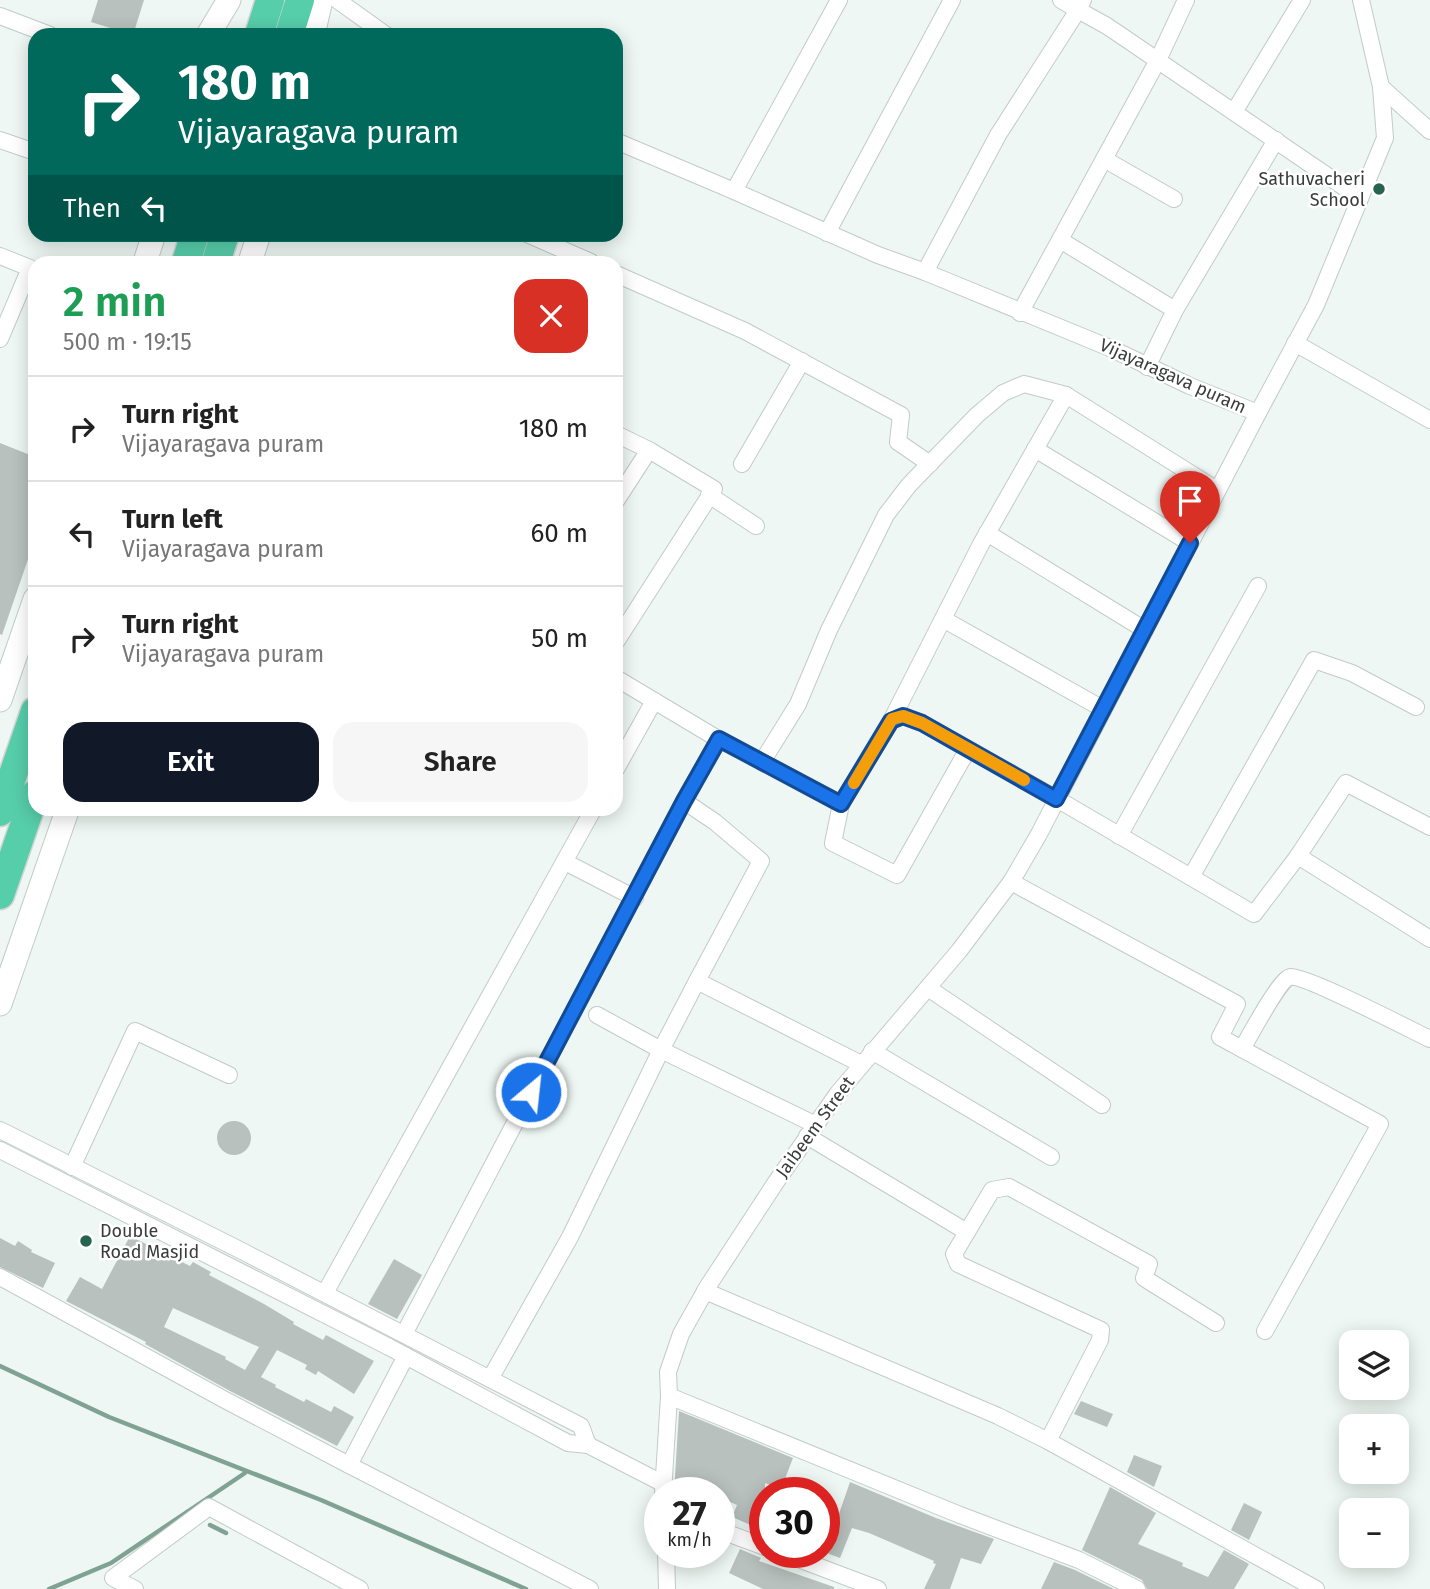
<!DOCTYPE html>
<html lang="en">
<head>
<meta charset="utf-8">
<style>
  body { margin:0; font-family:"Fira Sans",sans-serif; background:#f6f6f6; color:#222; height:100vh; display:flex; flex-direction:column; font-size:26px; white-space:nowrap }
  * { box-sizing:border-box; margin:0 }
  p { font-size:23px; color:#767676 }
  .icon { flex:none; width:38px; height:38px; fill:none; stroke:currentColor; stroke-width:2; stroke-linecap:round; stroke-linejoin:round }
  .map { position:relative; flex:1; overflow:hidden }
  .sheet { position:absolute; left:28px; top:256px; width:595px; height:560px; display:flex; flex-direction:column; background:#fff; border-radius:21px; box-shadow:0 4px 18px #0003 }
  .sheet>* { flex:none }
  .guide { position:absolute; left:28px; top:28px; width:595px; height:214px; border-radius:21px; box-shadow:0 4px 18px #0003; background:#00695c; color:#fff; overflow:hidden }
  .fabs { position:absolute; left:1339px; top:1330px; display:grid; gap:14px }
  .fabs a { display:grid; place-items:center; width:70px; height:70px; border-radius:14px; background:#fff; box-shadow:0 4px 18px #0003; font-size:35px }
  .speed { position:absolute; left:644px; top:1477px; display:flex; gap:14px; font-size:35px; font-weight:700; text-align:center }
  .speed>* { display:grid; place-content:center; width:91px; height:91px; border-radius:50%; background:#fff; box-shadow:0 4px 18px #0003; line-height:1 }
  .speed small { font-size:18px; font-weight:400 }
  .speed .limit { border:10px solid #d22; background:#fff; color:#111 }
  .pin { position:absolute; display:grid; place-items:center; width:60px; height:60px; color:#fff; margin:-72px -30px; border-radius:50% 50% 50% 0; rotate:-45deg; box-shadow:0 0 7px #0007 }
  .pin .icon { rotate:45deg }
  .me { position:absolute; width:77px; margin:-38px; rotate:28deg; stroke-linejoin:round; filter:drop-shadow(0 0 5px #0008) }
  .turn { display:flex; align-items:center; gap:24px; height:147px; padding:0 35px; font-size:32px }
  .turn .icon { width:91px; height:91px; stroke-width:2.5 }
  .turn b { display:block; font-size:49px; line-height:60px }
  .then { display:flex; align-items:center; height:66px; padding:0 35px; background:#0003; gap:14px; font-size:26px }
  .round { display:grid; place-items:center; flex:none; width:74px; height:74px; border-radius:21px; background:#f6f6f6 }
  .overview { display:flex; align-items:center; justify-content:space-between; height:119px; padding:0 35px }
  h1 { font-size:42px; font-weight:600; line-height:52px; color:#1e9e55 }
  .button { display:flex; gap:14px; margin-top:auto; padding:14px 35px }
  .button a { flex:1; height:80px; border-radius:21px; background:#111827; color:#fff; font-size:28px; font-weight:600; line-height:80px; text-align:center }
  .button a+a { background:#f6f6f6; color:#222 }
  ul { padding:0; list-style:none }
  li { display:flex; align-items:center; gap:21px; height:105px; padding:0 35px; border-top:2px solid #e0e0e0 }
  li div { flex:1 }
  li b { display:block; font-size:26px }
  li em { font-style:normal }
  .map>svg:first-child { display:block }
</style>
</head>
<body>
<div class="map">
<svg width="1430" height="1589" viewBox="0 0 1430 1589">
  <rect width="100%" height="100%" fill="#eef7f3"/>
  <g fill="none" stroke-linecap="round" stroke-linejoin="round">
    <g stroke="#7fa294" stroke-width="4.5">
      <polyline points="0,1366 109,1417 321,1500 526,1589"/>
      <polyline points="187,1512 245,1473"/>
      <polyline points="210,1525 226,1533"/>
      <polyline points="49,1589 111,1563 187,1512 190,1514"/>
    </g>
  </g>
  <g fill="#b8c1bd" fill-rule="evenodd">
    <polygon points="98,0 144,0 133,35 91,22"/>
    <polygon points="0,443 35,457 35,482 31,492 35,494 35,539 2,635 0,634"/>
    <circle cx="234" cy="1138" r="17"/>
    <path d="M130 1236 190 1266 193 1262 211 1272 209 1275 264 1304 294 1322 293 1324 323 1340 326 1335 374 1361 354 1394 318 1371 316 1375 305 1369 307 1365 277 1350 261 1377 276 1385 275 1387 304 1402 306 1399 331 1412 334 1406 354 1417 337 1446 230 1391 145 1344 146 1342 66 1301 80 1277 102 1289ZM173 1308 259 1347 245 1370 225 1359 226 1357 164 1327Z"/>
    <polygon points="0,1238 15,1246 18,1241 32,1250 31,1252 55,1263 43,1288 0,1267"/>
    <polygon points="394,1259 422,1275 397,1319 368,1304"/>
    <polygon points="1081,1401 1113,1414 1107,1427 1074,1414"/>
    <polygon points="679,1411 793,1458 781,1489 765,1483 765,1531 732,1517 737,1505 719,1497 719,1493 674,1493"/>
    <polygon points="1134,1455 1162,1466 1154,1487 1127,1472"/>
    <polygon points="850,1482 936,1518 994,1539 981,1564 961,1558 950,1589 924,1589 936,1564 933,1563 934,1561 869,1533 852,1528 840,1558 824,1552 824,1532 832,1534"/>
    <polygon points="1110,1487 1156,1513 1138,1544 1183,1563 1182,1566 1208,1577 1224,1550 1249,1564 1234,1589 1147,1589 1142,1580 1082,1550"/>
    <polygon points="1244,1503 1262,1512 1249,1540 1231,1530"/>
    <polygon points="740,1549 761,1558 759,1561 834,1587 834,1589 763,1589 729,1573"/>
    <polygon points="677,1552 710,1552 704,1564 684,1564 677,1562"/>
    <polygon points="1054,1562 1075,1570 1114,1589 1041,1589"/>
  </g>
  <g fill="none" stroke-linecap="round" stroke-linejoin="round">
    <defs>
      <g id="minor">
        <polyline points="337,0 386,35"/>
        <polyline points="1083,0 1078,10 1107,26 1360,198"/>
        <polyline points="0,16 50,35"/>
        <polyline points="1381,87 1430,131"/>
        <polyline points="1234,112 1302,0"/>
        <polyline points="0,140 35,152"/>
        <polyline points="616,141 734,191"/>
        <polyline points="1104,159 1174,199"/>
        <polyline points="827,233 952,0"/>
        <polyline points="527,234 591,262"/>
        <polyline points="1060,240 1175,310"/>
        <polyline points="0,256 30,268 0,339"/>
        <polyline points="925,272 998,135 1078,10 1061,0"/>
        <polyline points="616,274 745,331 901,415 898,442 930,464"/>
        <polyline points="1020,313 1158,60 1186,0"/>
        <polyline points="1295,343 1430,420"/>
        <polyline points="1147,367 1175,310 1276,140"/>
        <polyline points="1066,395 1217,490"/>
        <polyline points="1258,413 1316,305 1385,138 1381,87 1361,0"/>
        <polyline points="616,434 649,450"/>
        <polyline points="1035,449 1190,543"/>
        <polyline points="742,464 802,361"/>
        <polyline points="709,495 756,526"/>
        <polyline points="616,501 649,450 714,489 616,642"/>
        <polyline points="987,533 1145,630"/>
        <polyline points="943,619 1103,709"/>
        <polyline points="616,678 713,736 841,804 892,719 903,716 922,723 1057,799 1258,413 1190,386 1110,348 925,272 878,255 734,191 839,0"/>
        <polyline points="762,762 798,704 829,630 886,515 909,485 977,415 1003,393 1024,384 1066,395 981,544 891,721"/>
        <polyline points="616,769 654,701"/>
        <polyline points="684,801 715,822 761,861 697,981"/>
        <polyline points="841,804 833,843 897,875 968,749"/>
        <polyline points="1119,836 1258,586"/>
        <polyline points="1298,856 1346,783 1430,827"/>
        <polyline points="565,862 635,898"/>
        <polyline points="1191,877 1314,660 1352,673 1416,707"/>
        <polyline points="1011,882 1237,1004 1220,1037 1380,1124 1265,1331"/>
        <polyline points="928,988 1102,1105"/>
        <polyline points="597,1015 661,1050 697,981 861,1064"/>
        <path d="M1242 1049C1249 1037 1280 979 1290 977 1303 974 1411 1030 1430 1039"/>
        <polyline points="872,1051 1051,1157"/>
        <polyline points="0,1130 238,1249 581,1426 588,1445"/>
        <polyline points="807,1136 967,1232"/>
        <polyline points="0,1150 389,1347 568,1443 588,1445 662,1483"/>
        <polyline points="72,1167 135,1031 229,1075"/>
        <polyline points="0,1277 225,1400 349,1465"/>
        <polyline points="705,1291 998,1416 1048,1441 1316,1589"/>
        <polyline points="325,1293 594,808"/>
        <polyline points="404,1334 684,801 719,739"/>
        <polyline points="406,1356 349,1465 590,1589"/>
        <polyline points="490,1379 570,1237 661,1050 816,1125"/>
        <polyline points="669,1396 960,1515 1079,1560 1137,1589"/>
        <polyline points="1048,1441 1100,1340 1101,1330 958,1264 954,1254 992,1190 1009,1187 1149,1264 1144,1278 1216,1323"/>
        <polyline points="663,1493 669,1396 668,1372 681,1334 708,1286 776,1182 838,1093 959,951 1011,882 1039,834 1057,799 1254,914 1298,856 1430,939"/>
        <polyline points="719,1530 765,1547"/>
        <polyline points="666,1552 667,1589"/>
        <polyline points="780,1552 878,1589"/>
        <polyline points="135,1589 113,1578 209,1507 360,1589"/>
      </g>
      <g id="secondary">
        <polyline points="208,35 229,0"/>
        <polyline points="313,35 321,0"/>
        <polyline points="145,262 154,234"/>
        <polyline points="250,262 259,234"/>
        <polyline points="0,700 35,599"/>
        <polyline points="0,1004 68,808"/>
      </g>
      <g id="trunk">
        <polyline points="259,35 270,0"/>
        <polyline points="289,35 300,0"/>
        <polyline points="186,262 195,234"/>
        <polyline points="216,262 225,234"/>
        <polyline points="0,812 35,711"/>
        <polyline points="0,895 35,794"/>
      </g>
    </defs>
    <use href="#minor" stroke="#c3cbc7" stroke-width="18"/>
    <use href="#secondary" stroke="#c3cbc7" stroke-width="25"/>
    <use href="#trunk" stroke="#d3d4d4" stroke-width="31"/>
    <use href="#minor" stroke="#fff" stroke-width="16"/>
    <use href="#secondary" stroke="#fff" stroke-width="23"/>
    <use href="#trunk" stroke="#57ceaa" stroke-width="28"/>
  </g>
  <g fill="none" stroke-linecap="round" stroke-linejoin="round">
    <defs>
      <polyline id="route" points="531,1092 684,801 719,739 841,804 891,721 903,716 922,723 1056,799 1190,543"/>
    </defs>
    <use href="#route" stroke="#114b97" stroke-width="18"/>
    <use href="#route" stroke="#1a73e8" stroke-width="12"/>
    <polyline stroke="#f59e0b" stroke-width="12" points="854,783 892,719 903,716 922,723 1024,780"/>
  </g>
  <g fill="#27644f" stroke="#fff" stroke-width="2.5">
    <circle cx="1379" cy="189" r="7"/>
    <circle cx="86" cy="1241" r="7"/>
  </g>
  <g text-anchor="middle" dominant-baseline="central" stroke-width="5" stroke-linejoin="round" paint-order="stroke">
    <g font-size="18" fill="#393c3b" stroke="#fff" text-anchor="end">
      <text x="1365" y="179">Sathuvacheri<tspan x="1365" dy="21">School</tspan></text>
      <text x="100" y="1231" text-anchor="start">Double<tspan x="100" dy="21">Road Masjid</tspan></text>
    </g>
    <g font-size="18" fill="#393c3b" stroke="#fff">
      <text transform="translate(1173 376) rotate(24)">Vijayaragava puram</text>
      <text transform="translate(815 1127) rotate(-54)">Jaibeem Street</text>
    </g>
  </g>
</svg>
<div class="fabs">
<a><svg class="icon" aria-label="layers" viewBox="0 0 24 24"><path d="M12 4l9 5-9 5-9-5zM3 14l9 5 9-5"/></svg></a>
<a>+</a>
<a>−</a>
</div>
<div class="speed"><div>27<small>km/h</small></div><div class="limit">30</div></div>
<div class="pin" style="left:1190px;top:543px;background:#d93025"><svg class="icon" aria-label="arrive" viewBox="0 0 24 24"><path d="M6 21V4h12l-3 4 3 4H6"/></svg></div>
<svg class="me" style="left:531px;top:1092px" viewBox="-20 -20 40 40"><circle r="17" fill="#1a73e8" stroke="#fff" stroke-width="3"/><path d="M0-11L8 9 0 5-8 9z" fill="#fff"/></svg>
<div class="guide">
<div class="turn"><svg class="icon" aria-label="right" viewBox="0 0 24 24"><path d="M7 20v-9h11M14 6l5 5-5 5"/></svg><div><b>180 m</b>Vijayaragava puram</div></div>
<div class="then">Then<svg class="icon" aria-label="left" viewBox="0 0 24 24"><path d="M17 20v-9H6M10 6l-5 5 5 5"/></svg></div>
</div>
<section class="sheet">
<div class="overview"><div><h1>2 min</h1><p>500 m · 19:15</p></div><a class="round" style="background:#d93025;color:#fff"><svg class="icon" aria-label="close" viewBox="0 0 24 24"><path d="M6 6l12 12M18 6L6 18"/></svg></a></div>
<ul>
<li><svg class="icon" aria-label="right" viewBox="0 0 24 24"><path d="M7 20v-9h11M14 6l5 5-5 5"/></svg><div><b>Turn right</b><p>Vijayaragava puram</p></div><em>180 m</em></li>
<li><svg class="icon" aria-label="left" viewBox="0 0 24 24"><path d="M17 20v-9H6M10 6l-5 5 5 5"/></svg><div><b>Turn left</b><p>Vijayaragava puram</p></div><em>60 m</em></li>
<li><svg class="icon" aria-label="right" viewBox="0 0 24 24"><path d="M7 20v-9h11M14 6l5 5-5 5"/></svg><div><b>Turn right</b><p>Vijayaragava puram</p></div><em>50 m</em></li>
</ul>
<div class="button"><a>Exit</a><a>Share</a></div>
</section>
</div>
</body>
</html>
